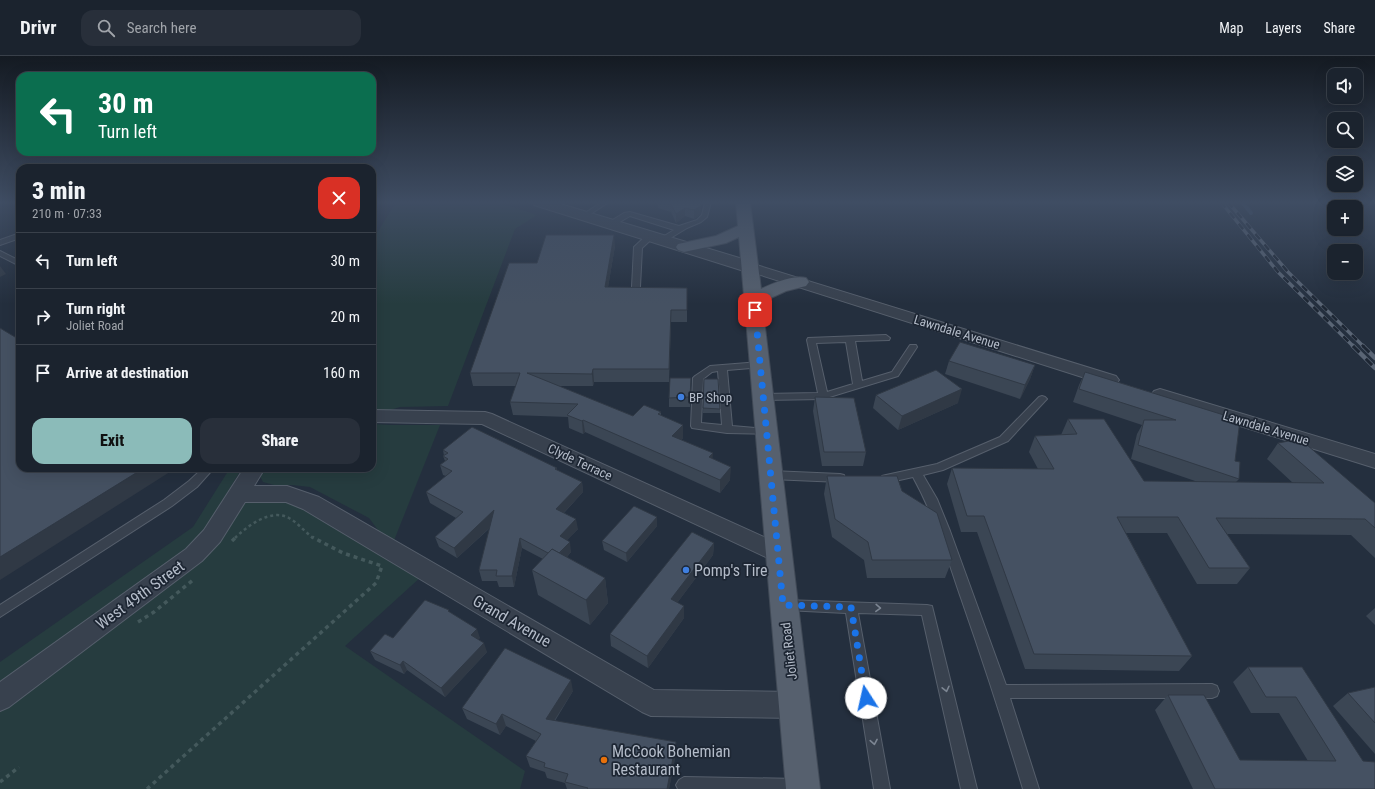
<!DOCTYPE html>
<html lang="en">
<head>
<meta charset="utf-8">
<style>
  body { margin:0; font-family:"Roboto Condensed",sans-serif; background:#282f3a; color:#f1f3f6; height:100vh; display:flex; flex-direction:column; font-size:15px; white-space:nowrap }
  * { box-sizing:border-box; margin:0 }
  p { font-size:13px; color:#a0a4aa }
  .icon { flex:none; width:22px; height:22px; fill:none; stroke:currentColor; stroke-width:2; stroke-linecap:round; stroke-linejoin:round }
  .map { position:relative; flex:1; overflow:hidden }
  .details { position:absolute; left:16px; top:108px; width:360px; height:308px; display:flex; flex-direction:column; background:#1b232e; border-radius:12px; box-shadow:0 4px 16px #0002,0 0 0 1px #39404a }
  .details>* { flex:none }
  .banner { position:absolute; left:16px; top:16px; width:360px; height:84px; border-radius:12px; box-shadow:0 4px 16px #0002,0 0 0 1px #39404a; background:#0b6e4f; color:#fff; overflow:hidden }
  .buttons { position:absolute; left:1327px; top:12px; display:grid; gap:8px }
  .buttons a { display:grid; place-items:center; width:36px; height:36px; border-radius:8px; background:#1b232e; box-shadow:0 4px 16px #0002,0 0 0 1px #39404a; font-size:20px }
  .pin { position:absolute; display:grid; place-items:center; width:34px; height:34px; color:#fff; margin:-17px; border-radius:8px; box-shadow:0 2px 6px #0006 }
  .me { position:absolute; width:44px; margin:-22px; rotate:350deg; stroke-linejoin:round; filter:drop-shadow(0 0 3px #0008) }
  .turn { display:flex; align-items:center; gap:14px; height:84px; padding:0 16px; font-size:18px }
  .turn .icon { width:52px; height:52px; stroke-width:2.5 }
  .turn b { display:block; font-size:28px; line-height:34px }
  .round { display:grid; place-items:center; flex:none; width:42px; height:42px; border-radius:12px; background:#282f3a }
  .overview { display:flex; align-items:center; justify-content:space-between; height:68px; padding:0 16px }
  h1 { font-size:24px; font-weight:800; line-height:30px }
  .primary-button { display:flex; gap:8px; margin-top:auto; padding:8px 16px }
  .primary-button a { flex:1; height:46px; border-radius:12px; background:#8bbbb9; color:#111; font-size:16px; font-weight:800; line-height:46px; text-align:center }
  .primary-button a+a { background:#282f3a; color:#f1f3f6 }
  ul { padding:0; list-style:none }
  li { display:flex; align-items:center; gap:12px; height:56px; padding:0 16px; border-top:1px solid #39404a }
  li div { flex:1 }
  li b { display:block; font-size:15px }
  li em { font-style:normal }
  header { display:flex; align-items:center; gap:24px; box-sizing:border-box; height:56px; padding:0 20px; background:#1b232e; border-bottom:1px solid #39404a }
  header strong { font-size:19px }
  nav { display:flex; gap:22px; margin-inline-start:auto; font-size:14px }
  .search { width:280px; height:36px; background:#282f3a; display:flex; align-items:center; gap:10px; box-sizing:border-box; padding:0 14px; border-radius:12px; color:#a0a4aa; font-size:15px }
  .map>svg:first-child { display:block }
</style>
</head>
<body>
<header>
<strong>Drivr</strong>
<div class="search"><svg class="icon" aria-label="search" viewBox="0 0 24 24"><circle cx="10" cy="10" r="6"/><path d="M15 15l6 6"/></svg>Search here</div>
<nav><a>Map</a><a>Layers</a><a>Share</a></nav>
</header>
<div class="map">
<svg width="1375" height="733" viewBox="0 0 1375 733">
  <rect width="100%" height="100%" fill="#242f3e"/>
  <g fill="#263c3f">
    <polygon points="396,146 497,146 537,159 515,173 448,350 400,351 390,354 372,354 372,185"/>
    <polygon points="372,368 392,369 440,369 393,487 381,478 369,462 310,431 292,429 274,429 263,426 260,420 265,412 372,412"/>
    <polygon points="230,412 242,412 224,442 283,440 422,520 345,590 525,715 520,733 0,733 0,606 193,471"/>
  </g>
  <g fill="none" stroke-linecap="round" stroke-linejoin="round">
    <polyline stroke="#394c67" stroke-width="4" points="1242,146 1251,157"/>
    <defs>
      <g id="service">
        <polygon points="602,146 609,146 586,161 582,161 582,159"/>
        <polygon points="705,146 711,146 707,161 701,166 687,172 664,186 660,184 661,182 674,174 630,160 613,170 610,170 606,168 624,157 630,156 679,170 697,164 702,159"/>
        <polygon points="20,177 20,182 0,189 0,184"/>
        <polygon points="648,178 651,178 655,180 642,192 640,231 639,233 633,233 632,231 634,191"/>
        <polygon points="0,195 20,205 20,210 0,200"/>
        <path d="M886 279 890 282 889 284 855 285 862 325 892 316 910 289H916L917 291 898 320 823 343 763 344 758 341 763 338 818 337 807 284 808 282ZM846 286 853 328 827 336 816 287Z"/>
        <path d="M760 306 765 309 763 311 727 314 732 370 767 373 771 374 772 376 771 378 727 377 692 372 691 370 693 322 695 320 710 310ZM718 315 722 369 701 367 703 323 712 316Z"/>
        <path d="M1042 340 1045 341 1047 343 1045 345 1008 385 943 414 923 419 937 443 950 475 1006 629 1212 628 1217 630 1219 635 1217 640 1212 642H1010L1039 733H1023C1004 669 983 605 961 542 947 501 934 459 913 421L886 427 882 426 881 423 882 420 886 419 937 408 1000 381 1039 341Z"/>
        <polygon points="203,412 214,412 197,431 172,450 0,561 0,549 164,444 189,425"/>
        <polygon points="771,415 840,418 844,419 845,422 844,425 840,426 771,423 767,422 766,419 767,416"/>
        <polygon points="785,544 927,549 932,550 977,733 961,733 922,559 858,557 890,733 874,733 846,557 785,554 781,553 779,549 781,545"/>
        <polygon points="684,721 799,723 804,726 807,731 806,733 678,733 676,729 679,724"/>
      </g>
      <g id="minor">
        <polygon points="750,207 1116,320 1119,324 1116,328 1110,330 1104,328 745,214 743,211 745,208"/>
        <polygon points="1160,333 1375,398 1375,412 1154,343 1151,339 1154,335"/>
        <polygon points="372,354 485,356 492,358 786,491 789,497 786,503 778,506 770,503 482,368 372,366"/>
        <polygon points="244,412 265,412 254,430 287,430 319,441 654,634 795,636 805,640 808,649 805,658 795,662 651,660 642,656 303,453 286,446 245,446 220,486 202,505 9,651 0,655 0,626 186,493 204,474"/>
      </g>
      <polygon id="tertiary" points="532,146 554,146 756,207 758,211 756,215 750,216 744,215 534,149"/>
      <path id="primary" d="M736 146H750L761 233C774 227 792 219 806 222L809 226 806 230 786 235 762 246 820 733H786L739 181 726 187 684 196 678 194 676 191 678 188 716 180 738 170Z"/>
    </defs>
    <use href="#service" stroke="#565f6c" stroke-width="2"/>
    <use href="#minor" stroke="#565f6c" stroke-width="2"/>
    <use href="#tertiary" stroke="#565f6c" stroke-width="2"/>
    <use href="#primary" stroke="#414a57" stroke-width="2"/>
    <path stroke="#44595c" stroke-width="2.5" stroke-dasharray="3 3" stroke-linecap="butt" d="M235 482C247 470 271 452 289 462 298 467 305 476 313 482"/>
    <g stroke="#44595c" stroke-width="3.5" stroke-dasharray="4 4" stroke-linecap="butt">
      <polyline points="232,485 236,481"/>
      <polyline points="138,566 154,556 193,524"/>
      <polyline points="0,726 19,711"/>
      <polyline points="147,733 376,527 382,510 343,497 312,481"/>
    </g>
    <use href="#service" fill="#38414e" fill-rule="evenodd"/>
    <use href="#minor" fill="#38414e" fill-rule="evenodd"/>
    <use href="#tertiary" fill="#38414e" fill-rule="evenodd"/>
    <use href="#primary" fill="#56606e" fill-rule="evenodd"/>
    <defs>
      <g id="rail-far1">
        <polyline points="1221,146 1278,216 1354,291"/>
        <polyline points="1228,146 1288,216 1364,291"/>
      </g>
      <g id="rail">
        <polyline points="1353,290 1375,312"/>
        <polyline points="1363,290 1375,302"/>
      </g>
    </defs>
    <use href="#rail-far1" stroke="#5a6575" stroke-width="3.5"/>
    <use href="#rail" stroke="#5a6575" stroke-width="4.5"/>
    <use href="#rail-far1" stroke="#1d2633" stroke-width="2.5" stroke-dasharray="7" stroke-linecap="butt"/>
    <use href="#rail" stroke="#1d2633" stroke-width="3" stroke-dasharray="9" stroke-linecap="butt"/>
  </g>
  <g fill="#3b4654">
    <polygon points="657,146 703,146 703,147 701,149 701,158 694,163 685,160 676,167 671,156 658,152"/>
    <polygon points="615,190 608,231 687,232 687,266 671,266 669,326 594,326 593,330 559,330 633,360 661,356 661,359 683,382 681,384 713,403 730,424 720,437 585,376 583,378 569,372 568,361 513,359 510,346 516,330 473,330 470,317 537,207"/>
    <polygon points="949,305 1035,309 1030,323 1020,343 945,318"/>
    <polygon points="1085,316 1240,364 1235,405 1239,423 1236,426 1293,427 1267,403 1278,387 1375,447 1375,502 1351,479 1227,478 1250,512 1237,528 1197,528 1167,477 1126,477 1192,600 1179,615 1025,613 977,476 961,476 947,428 952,412 1038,413 1029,396 1035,380 1061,379 1068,363 1144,425 1198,426 1131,403 1137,378 1142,369 1073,346 1079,329"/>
    <polygon points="704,323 720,353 720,357 703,357"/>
    <polygon points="691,331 690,351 669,351 669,342"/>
    <polygon points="876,339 958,347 898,374 873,352"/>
    <polygon points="815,341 866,396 863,410 822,410 813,355"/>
    <polygon points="443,394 557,412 557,414 582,426 583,436 564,457 578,473 567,484 571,496 567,501 605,522 608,547 590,569 538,539 532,514 543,503 522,492 514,531 499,531 497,525 482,525 479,514 490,472 457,502 439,491 435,481 456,462 430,447 426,436 446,420 443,419 440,409 445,405 443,400 444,400"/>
    <polygon points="827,420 902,435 952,504 945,522 867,522 864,504 832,481 824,438"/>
    <polygon points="657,461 657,470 627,506 604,494 602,485"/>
    <polygon points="714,487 713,499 677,547 684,562 648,612 611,590 610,578"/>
    <polygon points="1375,552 1375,569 1366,560"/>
    <polygon points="450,556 480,582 478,583 487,596 445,641 407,614 404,618 375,604 370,595 393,582"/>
    <polygon points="1248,611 1302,611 1375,733 1193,733 1155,654 1168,639 1240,704 1308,705 1279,657 1251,657 1233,626"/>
    <polygon points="1375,631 1375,698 1333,650 1348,637"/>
    <polygon points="573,635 555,665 676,686 676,697 669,733 567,733 565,727 547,722 545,716 530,711 526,700 536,685 506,670 500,679 467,663 462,652"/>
  </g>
  <g fill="#303945">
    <polygon points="699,146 703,146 703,147 700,150 701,150 701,158 694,163 694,154"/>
    <polygon points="685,152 685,160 676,167 676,158"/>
    <polygon points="614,179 615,190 606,243 605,231"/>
    <polygon points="0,210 6,218 0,221"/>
    <polygon points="671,254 671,266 669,326 669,313"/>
    <polygon points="1035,309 1030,323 1020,343 1025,329"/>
    <polygon points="593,313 594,326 593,330 592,318"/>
    <polygon points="962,333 958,347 898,374 902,360"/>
    <polygon points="583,364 585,376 583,378 582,365"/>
    <polygon points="683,369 683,382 672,393 672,380"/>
    <polygon points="713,397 712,410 709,401"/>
    <polygon points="731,411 730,424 720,437 720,424"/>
    <polygon points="144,412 176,412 0,524 0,501"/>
    <polygon points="582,426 583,436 557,464 556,453"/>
    <polygon points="494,454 497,465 457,502 454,492"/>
    <polygon points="657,461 657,470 627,506 626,497"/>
    <polygon points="576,463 578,473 561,491 560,480"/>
    <polygon points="520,482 522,492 514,531 512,520"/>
    <polygon points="570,486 571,496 558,511 556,501"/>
    <polygon points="714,487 713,499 671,555 671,543"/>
    <polygon points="605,522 608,547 590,569 586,544"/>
    <polygon points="684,550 684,562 648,612 647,600"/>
    <polygon points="477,573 480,582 474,588 471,579"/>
    <polygon points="484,587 487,596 445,641 441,632"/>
    <polygon points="403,605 407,614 404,618 400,609"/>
    <polygon points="571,624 573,635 548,674 546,663"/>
    <polygon points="502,658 506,670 500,679 496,668"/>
    <polygon points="676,686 676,697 669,733 667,733"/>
  </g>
  <g fill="#455162" stroke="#303945">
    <polygon points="666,146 700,146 701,150 694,154 685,152 676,158 671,148"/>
    <polygon points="546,179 614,179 605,231 687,232 687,254 671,254 669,313 593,313 592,318 527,317 633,360 644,349 661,356 658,358 683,369 672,380 713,397 709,401 731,411 720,424 583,364 582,365 567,359 578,348 510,346 520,317 470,317 509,207 537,207"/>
    <polygon points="0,272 20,284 20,412 144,412 0,501"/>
    <polygon points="960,286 1035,309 1025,329 949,305"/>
    <polygon points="936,314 962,333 902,360 876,339"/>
    <polygon points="1085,316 1240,364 1235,405 1240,406 1239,423 1138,389 1144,364 1176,364 1079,333"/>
    <polygon points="670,322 691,322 690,341 669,342"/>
    <polygon points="704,323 718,323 720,353 703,352"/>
    <polygon points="815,341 854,342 866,396 824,396"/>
    <polygon points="1068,363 1104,363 1144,425 1324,427 1278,387 1300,383 1375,447 1375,472 1365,463 1216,462 1250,512 1209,512 1178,461 1117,461 1192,600 1034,598 984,460 967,460 952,412 1054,413 1035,380 1077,378"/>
    <polygon points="472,371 557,412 555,413 582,426 556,453 576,463 560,480 570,486 559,497 552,493 548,497 520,482 512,520 496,520 497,514 479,514 494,454 454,492 435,481 463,456 426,436 452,415 440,409 448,403 443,400 448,397 443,394"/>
    <polygon points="827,420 897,420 902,435 937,457 952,504 872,504 868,486 835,463"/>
    <polygon points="634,450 657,461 626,497 602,485"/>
    <polygon points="692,476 714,487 671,543 684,550 647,600 610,578"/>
    <polygon points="552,493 605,522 586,544 532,514"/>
    <polygon points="425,544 449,554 448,555 477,573 471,579 484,587 441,632 403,605 400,609 370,595 385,578 393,582"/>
    <polygon points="505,592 571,624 546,663 676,686 667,733 587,733 588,732 565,726 568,718 544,711 545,707 526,700 541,678 502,658 496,668 462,652"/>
    <polygon points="1248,611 1302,611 1363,705 1375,706 1375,733 1215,733 1168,639 1204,639 1240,704 1336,705 1296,641 1266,641"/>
    <polygon points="1375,631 1375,667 1348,637"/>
  </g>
  <defs><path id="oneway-chevron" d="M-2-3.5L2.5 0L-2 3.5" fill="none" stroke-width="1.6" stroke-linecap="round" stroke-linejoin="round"/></defs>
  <g stroke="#7c8592">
    <use href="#oneway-chevron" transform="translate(878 552) rotate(2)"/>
    <use href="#oneway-chevron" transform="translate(946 633) rotate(77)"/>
    <use href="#oneway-chevron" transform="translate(874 686) rotate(80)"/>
  </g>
  <linearGradient id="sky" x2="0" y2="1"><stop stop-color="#141a22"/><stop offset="0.59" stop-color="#3f4d63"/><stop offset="1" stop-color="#3f4d63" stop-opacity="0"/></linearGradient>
  <rect width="1375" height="248" fill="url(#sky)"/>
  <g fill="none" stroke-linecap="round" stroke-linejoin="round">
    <polyline stroke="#1a73e8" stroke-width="7" stroke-dasharray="0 12.6" points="755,254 783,549 851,551 866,642"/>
  </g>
  <g fill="#3f7fe0" stroke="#1d2633" stroke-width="1.5">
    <circle cx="681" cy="341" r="4"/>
    <circle cx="686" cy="514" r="4"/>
  </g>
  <circle fill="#e8710a" stroke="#1d2633" stroke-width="1.5" cx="604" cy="704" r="4"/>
  <g text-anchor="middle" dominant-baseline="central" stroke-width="3.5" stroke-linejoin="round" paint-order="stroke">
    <g font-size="13" fill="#b4bcc9" stroke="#1d2633">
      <text transform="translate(957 276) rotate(17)">Lawndale Avenue</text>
      <text transform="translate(1266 372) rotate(17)">Lawndale Avenue</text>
      <text transform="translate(580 406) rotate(25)">Clyde Terrace</text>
      <text transform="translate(789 595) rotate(-97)">Joliet Road</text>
    </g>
    <g font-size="13" fill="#b4bcc9" stroke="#1d2633" text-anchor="start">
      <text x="689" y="341">BP Shop</text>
    </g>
    <g font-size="16" fill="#b4bcc9" stroke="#1d2633" text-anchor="start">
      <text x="694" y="514">Pomp's Tire</text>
      <text x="612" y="695">McCook Bohemian<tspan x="612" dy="18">Restaurant</tspan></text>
    </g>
    <g font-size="16" fill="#b4bcc9" stroke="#1d2633">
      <text transform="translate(140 539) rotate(-36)">West 49th Street</text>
      <text transform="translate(512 565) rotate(30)">Grand Avenue</text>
    </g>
  </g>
</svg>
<div class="buttons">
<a><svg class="icon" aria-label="sound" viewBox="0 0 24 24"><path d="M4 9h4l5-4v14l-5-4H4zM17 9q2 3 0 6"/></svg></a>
<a><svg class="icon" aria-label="search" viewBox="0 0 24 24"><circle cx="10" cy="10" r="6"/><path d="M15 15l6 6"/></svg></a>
<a><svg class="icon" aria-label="layers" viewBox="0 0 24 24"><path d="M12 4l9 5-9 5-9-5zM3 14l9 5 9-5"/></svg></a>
<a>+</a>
<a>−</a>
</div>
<div class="pin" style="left:755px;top:254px;background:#d93025"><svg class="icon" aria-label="arrive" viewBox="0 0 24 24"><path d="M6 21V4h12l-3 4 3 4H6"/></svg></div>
<svg class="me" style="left:866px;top:642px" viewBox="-20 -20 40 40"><circle r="19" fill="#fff"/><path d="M0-13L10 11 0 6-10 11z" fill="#1a73e8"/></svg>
<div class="banner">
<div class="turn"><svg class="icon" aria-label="left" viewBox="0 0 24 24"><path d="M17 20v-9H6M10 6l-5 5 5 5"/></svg><div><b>30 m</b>Turn left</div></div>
</div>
<section class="details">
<div class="overview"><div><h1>3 min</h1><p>210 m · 07:33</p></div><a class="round" style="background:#d93025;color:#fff"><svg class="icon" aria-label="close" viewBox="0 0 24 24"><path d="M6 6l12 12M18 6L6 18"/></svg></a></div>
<ul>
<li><svg class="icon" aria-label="left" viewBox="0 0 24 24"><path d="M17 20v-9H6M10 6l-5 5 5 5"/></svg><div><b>Turn left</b></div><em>30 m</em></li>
<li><svg class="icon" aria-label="right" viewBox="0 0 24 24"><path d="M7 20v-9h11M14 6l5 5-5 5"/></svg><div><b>Turn right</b><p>Joliet Road</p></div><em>20 m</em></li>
<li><svg class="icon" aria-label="arrive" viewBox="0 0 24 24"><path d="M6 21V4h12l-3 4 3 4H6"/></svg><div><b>Arrive at destination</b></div><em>160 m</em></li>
</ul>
<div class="primary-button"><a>Exit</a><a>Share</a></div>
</section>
</div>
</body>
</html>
